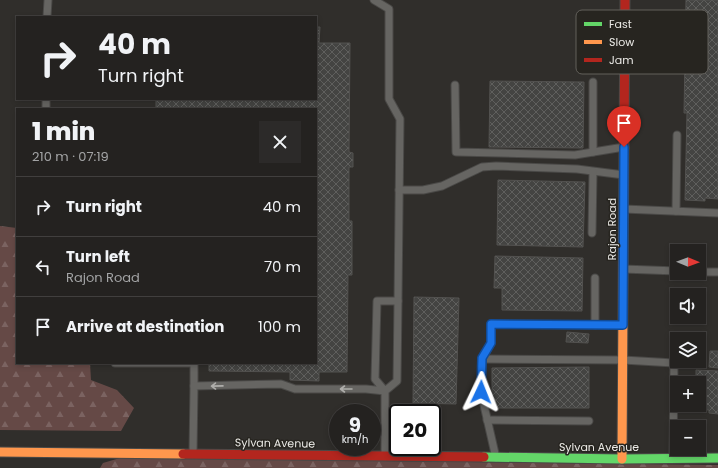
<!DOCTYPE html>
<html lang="en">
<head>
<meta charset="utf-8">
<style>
  body { margin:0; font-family:Poppins,sans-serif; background:#2c2a29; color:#f1f3f6; height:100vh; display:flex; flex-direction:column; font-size:15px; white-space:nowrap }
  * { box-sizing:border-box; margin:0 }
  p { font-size:13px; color:#a3a4a5 }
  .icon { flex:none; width:22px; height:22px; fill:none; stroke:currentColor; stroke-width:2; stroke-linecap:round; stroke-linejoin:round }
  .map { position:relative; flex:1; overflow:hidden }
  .side { position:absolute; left:16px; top:108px; width:301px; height:256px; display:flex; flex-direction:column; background:#242220; border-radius:0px; box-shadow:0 2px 6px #0003,0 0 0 1px #413f3e }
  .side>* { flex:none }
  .guide { position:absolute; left:16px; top:16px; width:301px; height:84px; border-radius:0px; box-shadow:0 2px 6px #0003,0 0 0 1px #413f3e; background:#242220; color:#f1f3f6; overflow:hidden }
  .needle { width:26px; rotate:91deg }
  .fabs { position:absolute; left:670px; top:244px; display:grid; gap:8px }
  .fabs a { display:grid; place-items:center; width:36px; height:36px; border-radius:0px; background:#242220; box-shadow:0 2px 6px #0003,0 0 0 1px #413f3e; font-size:20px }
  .speed { position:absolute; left:329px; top:404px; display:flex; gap:8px; font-size:20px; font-weight:700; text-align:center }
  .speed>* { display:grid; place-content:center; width:52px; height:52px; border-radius:50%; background:#242220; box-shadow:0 2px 6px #0003,0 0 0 1px #413f3e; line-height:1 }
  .speed small { font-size:10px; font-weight:400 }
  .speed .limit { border:2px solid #111; border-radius:6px; background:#fff; color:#111 }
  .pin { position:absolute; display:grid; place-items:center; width:34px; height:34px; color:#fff; margin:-41px -17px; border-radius:50% 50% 50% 0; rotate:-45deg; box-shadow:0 0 4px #0007 }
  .pin .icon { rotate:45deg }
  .me { position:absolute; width:44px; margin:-22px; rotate:2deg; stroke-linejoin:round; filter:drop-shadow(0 0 3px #0008) }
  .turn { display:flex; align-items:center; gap:14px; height:84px; padding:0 16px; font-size:18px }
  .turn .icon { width:52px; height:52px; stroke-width:2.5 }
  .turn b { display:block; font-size:28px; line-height:34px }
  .round { display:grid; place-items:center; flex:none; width:42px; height:42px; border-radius:0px; background:#2c2a29 }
  .head { display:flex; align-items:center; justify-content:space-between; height:68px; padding:0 16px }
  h1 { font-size:24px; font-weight:800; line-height:30px }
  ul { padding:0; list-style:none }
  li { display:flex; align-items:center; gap:12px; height:60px; padding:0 16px; border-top:1px solid #413f3e }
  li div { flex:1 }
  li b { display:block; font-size:15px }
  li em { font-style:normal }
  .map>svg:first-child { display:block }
</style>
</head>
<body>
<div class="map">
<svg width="718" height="468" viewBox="0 0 718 468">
  <defs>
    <pattern id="forest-firs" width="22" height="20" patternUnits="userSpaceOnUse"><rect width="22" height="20" fill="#654946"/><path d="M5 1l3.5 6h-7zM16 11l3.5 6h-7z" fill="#7b6361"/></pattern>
    <pattern id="building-cross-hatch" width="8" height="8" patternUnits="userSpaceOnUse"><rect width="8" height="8" fill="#444442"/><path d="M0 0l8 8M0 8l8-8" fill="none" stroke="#5f5f5d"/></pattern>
  </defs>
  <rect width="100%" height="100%" fill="#302e2b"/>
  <g fill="url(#forest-firs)">
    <polygon points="0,226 17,228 17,363 90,363 91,380 117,390 134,408 121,431 0,430"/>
    <polygon points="120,458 718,465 718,468 100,468 103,463"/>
  </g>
  <g fill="url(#building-cross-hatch)" stroke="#535250">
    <polygon points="686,0 718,0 718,199 705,198 705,201 685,200 687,113 684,113"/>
    <polygon points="316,27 320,27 319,43 350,43 349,152 353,153 353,167 349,167 349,221 352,221 352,275 348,275 347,372 319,372 319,381 290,380 290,372 209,371 209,363 316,363 316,109 156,109 156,99 316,99"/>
    <polygon points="490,81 584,82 583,148 489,147"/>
    <polygon points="498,180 585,182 583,247 497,245"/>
    <polygon points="495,256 583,258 582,311 502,310 502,288 494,288"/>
    <polygon points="414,297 459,298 456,404 413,403"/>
    <polygon points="567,332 589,334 588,343 566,342"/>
    <polygon points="710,351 718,351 718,368 709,367"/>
    <polygon points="589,367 589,408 492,408 492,368"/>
    <polygon points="696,370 718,371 718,414 709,413 709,410 695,409 695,405 699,405 699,383 696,383"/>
  </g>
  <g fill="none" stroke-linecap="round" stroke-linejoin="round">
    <defs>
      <g id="lane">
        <polyline points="374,0 389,9 389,99 400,119 398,301"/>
        <polyline points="47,17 48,0"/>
        <polyline points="455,85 456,152 575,155 624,147"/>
        <polyline points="46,109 46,99"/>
        <polyline points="593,152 593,82"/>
        <polyline points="399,190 423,190 442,186 482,167 496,166 577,169 624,175"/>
        <polyline points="624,209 718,213"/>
        <polyline points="676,211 677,135"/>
        <polyline points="592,233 593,172"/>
        <polyline points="623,269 677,271"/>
        <polyline points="699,272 718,272"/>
        <polyline points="595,325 595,278"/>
        <polyline points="482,359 623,360 674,363 673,459"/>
        <polyline points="115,363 194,363"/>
        <polyline points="194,363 194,386"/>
        <polyline points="487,420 589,421"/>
        <polyline points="193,453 194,386 281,384 295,389 366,389 385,391 397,381 398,301 377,301 375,379 385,391 385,456"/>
        <polyline points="496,458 481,392 482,359 491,343 491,324 623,325"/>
      </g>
      <polyline id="fast" points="484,457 622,459 718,458"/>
      <g id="slow">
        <polyline points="0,452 183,454"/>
        <polyline points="622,459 624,148"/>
      </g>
      <g id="jam">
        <polyline points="624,148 625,0"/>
        <polyline points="183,454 484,457"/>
      </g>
    </defs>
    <use href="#lane" stroke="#4a4947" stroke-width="9"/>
    <use href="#fast" stroke="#4a4947" stroke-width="11"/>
    <use href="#slow" stroke="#4a4947" stroke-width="11"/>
    <use href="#jam" stroke="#4a4947" stroke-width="11"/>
    <use href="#lane" stroke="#666562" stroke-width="7"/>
    <use href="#fast" stroke="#63d668" stroke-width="9"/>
    <use href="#slow" stroke="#ff974d" stroke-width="9"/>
    <use href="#jam" stroke="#b3261e" stroke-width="9"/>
  </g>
  <defs><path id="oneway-shaft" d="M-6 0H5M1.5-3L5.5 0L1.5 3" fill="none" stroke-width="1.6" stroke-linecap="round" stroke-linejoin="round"/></defs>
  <g stroke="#afaeab">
    <use href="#oneway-shaft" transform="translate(217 386) rotate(179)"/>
    <use href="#oneway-shaft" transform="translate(346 389) rotate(-180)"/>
  </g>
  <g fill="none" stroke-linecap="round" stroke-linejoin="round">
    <defs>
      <polyline id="route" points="481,392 482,358 491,343 491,324 623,325 624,147"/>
    </defs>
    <use href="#route" stroke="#114b97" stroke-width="10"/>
    <use href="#route" stroke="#1a73e8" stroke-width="7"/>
  </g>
  <g text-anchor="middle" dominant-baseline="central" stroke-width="3" stroke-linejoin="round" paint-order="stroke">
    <g font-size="11" fill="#ebeae6" stroke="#272520">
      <text transform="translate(612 229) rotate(-90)">Rajon Road</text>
      <text transform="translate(275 443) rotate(1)">Sylvan Avenue</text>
      <text x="599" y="447">Sylvan Avenue</text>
    </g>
  </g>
  <rect x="576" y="10" width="132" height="64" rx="6" fill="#272520" stroke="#62605b" stroke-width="1"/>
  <rect x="584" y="22" width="18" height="4" fill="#63d668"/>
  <rect x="584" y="40" width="18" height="4" fill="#ff974d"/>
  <rect x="584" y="58" width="18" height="4" fill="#b3261e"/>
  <g font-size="11" fill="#ebeae6">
    <text x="609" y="28">Fast</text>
    <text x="609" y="46">Slow</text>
    <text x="609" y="64">Jam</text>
  </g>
</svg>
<div class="fabs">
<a><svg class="needle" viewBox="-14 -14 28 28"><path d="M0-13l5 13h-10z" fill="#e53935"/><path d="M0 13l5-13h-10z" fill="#a3a4a5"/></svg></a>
<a><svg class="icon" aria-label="sound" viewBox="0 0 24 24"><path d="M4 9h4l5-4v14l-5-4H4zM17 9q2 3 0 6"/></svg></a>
<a><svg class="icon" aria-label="layers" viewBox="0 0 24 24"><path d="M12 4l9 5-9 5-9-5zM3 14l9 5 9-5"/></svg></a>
<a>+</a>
<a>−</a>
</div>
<div class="speed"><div>9<small>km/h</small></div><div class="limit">20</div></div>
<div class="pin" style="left:624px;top:147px;background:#d93025"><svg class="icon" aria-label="arrive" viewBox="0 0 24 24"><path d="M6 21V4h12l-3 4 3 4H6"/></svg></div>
<svg class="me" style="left:481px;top:392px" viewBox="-20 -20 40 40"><path d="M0-17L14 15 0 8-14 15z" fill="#1a73e8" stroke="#fff" stroke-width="4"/></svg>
<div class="guide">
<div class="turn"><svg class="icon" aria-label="right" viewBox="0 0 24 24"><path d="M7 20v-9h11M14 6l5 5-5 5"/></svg><div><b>40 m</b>Turn right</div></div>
</div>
<section class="side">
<div class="head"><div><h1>1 min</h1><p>210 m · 07:19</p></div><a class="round"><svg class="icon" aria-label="close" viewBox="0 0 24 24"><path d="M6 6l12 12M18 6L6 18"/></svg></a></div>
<ul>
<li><svg class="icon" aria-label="right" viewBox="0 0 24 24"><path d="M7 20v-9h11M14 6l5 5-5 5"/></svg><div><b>Turn right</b></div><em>40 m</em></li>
<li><svg class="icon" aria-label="left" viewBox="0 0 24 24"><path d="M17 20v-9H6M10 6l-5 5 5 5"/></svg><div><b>Turn left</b><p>Rajon Road</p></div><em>70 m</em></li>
<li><svg class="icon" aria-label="arrive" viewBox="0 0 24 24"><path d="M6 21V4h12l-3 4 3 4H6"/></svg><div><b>Arrive at destination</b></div><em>100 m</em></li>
</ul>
</section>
</div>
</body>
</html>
